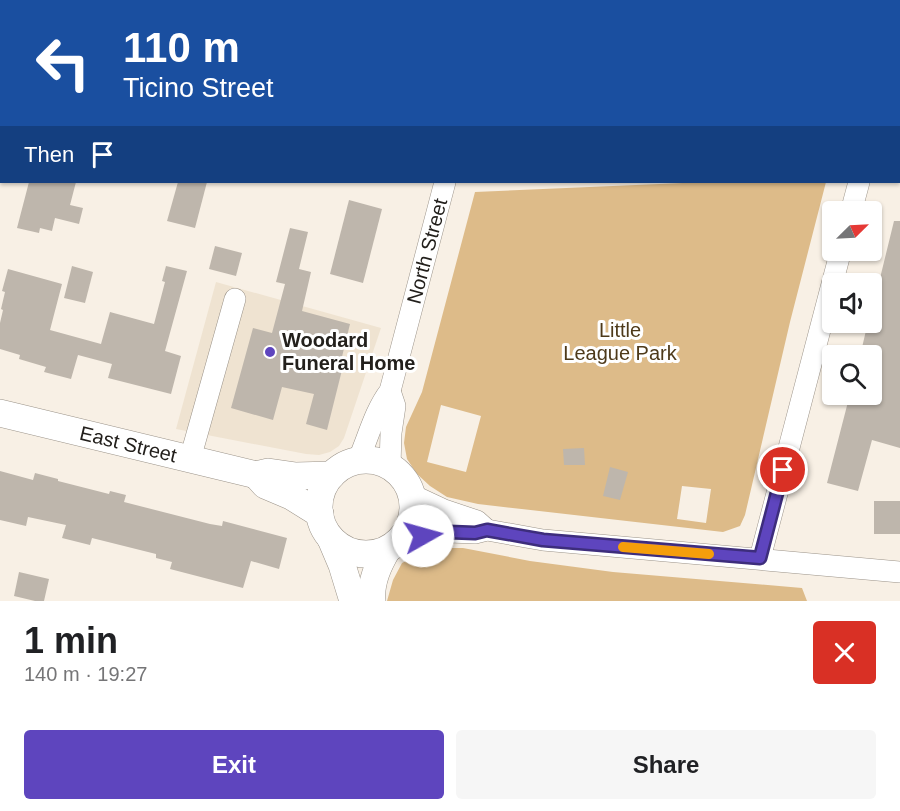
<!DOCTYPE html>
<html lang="en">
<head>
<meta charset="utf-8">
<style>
  body { margin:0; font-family:Helvetica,sans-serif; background:#f6f6f6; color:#202124; height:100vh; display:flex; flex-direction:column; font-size:22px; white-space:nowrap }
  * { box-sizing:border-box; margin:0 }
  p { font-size:20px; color:#757577 }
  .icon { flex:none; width:33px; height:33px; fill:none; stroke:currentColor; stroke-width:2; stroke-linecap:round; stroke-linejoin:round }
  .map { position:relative; height:601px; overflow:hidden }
  .side { display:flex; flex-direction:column; background:#fff; flex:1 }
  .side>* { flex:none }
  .hud { position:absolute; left:0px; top:0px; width:900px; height:183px; box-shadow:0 2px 4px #0004; background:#1a4fa0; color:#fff; overflow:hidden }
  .needle { width:39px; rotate:66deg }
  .buttons { position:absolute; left:822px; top:201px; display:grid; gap:12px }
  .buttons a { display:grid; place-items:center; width:60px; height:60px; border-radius:6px; background:#fff; box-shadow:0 2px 4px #0004; font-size:30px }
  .pin { position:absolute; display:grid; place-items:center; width:51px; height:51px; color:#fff; margin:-26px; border:3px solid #fff; border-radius:50%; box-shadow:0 2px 6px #0007 }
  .me { position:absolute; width:66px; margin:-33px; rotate:83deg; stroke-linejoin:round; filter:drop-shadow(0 0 4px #0008) }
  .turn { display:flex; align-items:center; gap:21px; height:126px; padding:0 24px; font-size:27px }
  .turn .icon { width:78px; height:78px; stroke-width:2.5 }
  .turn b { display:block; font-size:42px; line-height:51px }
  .then { display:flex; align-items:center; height:57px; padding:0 24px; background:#0003; gap:12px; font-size:22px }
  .round { display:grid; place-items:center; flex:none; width:63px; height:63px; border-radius:6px; background:#f6f6f6 }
  .overview { display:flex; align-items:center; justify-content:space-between; height:102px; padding:0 24px }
  h1 { font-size:36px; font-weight:800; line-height:45px }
  .cta { display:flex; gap:12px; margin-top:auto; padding:12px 24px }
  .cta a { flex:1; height:69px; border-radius:6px; background:#5e45be; color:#fff; font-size:24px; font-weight:800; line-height:69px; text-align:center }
  .cta a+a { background:#f6f6f6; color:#202124 }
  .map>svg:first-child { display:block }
</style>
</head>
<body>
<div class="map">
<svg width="900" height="601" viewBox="0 0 900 601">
  <rect width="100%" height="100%" fill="#f8f0e5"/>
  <polygon fill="#efe3d1" points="216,282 381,328 344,438 339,446 330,452 319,455 306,454 176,429"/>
  <g fill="#ddbb89" fill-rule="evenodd">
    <path d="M706 182H826L790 322 745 515 740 526 723 532 478 504 447 497 430 486 417 474 407 459 404 443 406 427 422 392 475 192ZM441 405 481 416 466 472 427 462ZM682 486 711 489 706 523 677 519Z"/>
    <polygon points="433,548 463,548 530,561 613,572 802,588 807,601 387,601 393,580 402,563"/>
  </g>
  <g fill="#beb6ac">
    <polygon points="29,182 76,182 70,205 83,208 79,224 55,218 52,231 40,228 39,233 17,228"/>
    <polygon points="178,182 207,182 195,228 167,221"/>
    <polygon points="349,200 382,209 363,283 330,274"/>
    <polygon points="894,221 900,221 900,448 872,440 858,491 827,483 850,394 872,394 872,356 860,356 868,322 872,322 872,311"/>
    <polygon points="290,228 308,232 299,269 311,272 302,311 350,324 339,369 342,370 327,430 306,424 314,394 282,387 273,420 231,408 253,328 272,333 285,284 276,282"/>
    <polygon points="215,246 242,253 236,276 209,269"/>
    <polygon points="72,266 93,272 85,303 64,298"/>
    <polygon points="166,266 187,271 165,351 181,356 171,394 108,378 112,364 78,355 71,379 44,372 46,367 19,359 20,355 0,349 0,323 3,310 1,309 5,292 2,291 8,269 62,284 50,330 101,344 110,312 154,324 165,282 162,281"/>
    <polygon points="584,448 585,465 564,465 563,449"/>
    <polygon points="610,467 628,472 620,500 603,496"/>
    <polygon points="0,471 33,480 35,473 58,479 58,481 109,494 110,491 126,495 124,502 210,524 222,526 223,521 287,538 279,569 251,561 243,588 170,569 172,562 156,558 156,554 92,538 90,545 62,538 66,525 28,517 26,526 0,520"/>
    <rect x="874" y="501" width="26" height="33"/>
    <polygon points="19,572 49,579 44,601 35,601 14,596"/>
  </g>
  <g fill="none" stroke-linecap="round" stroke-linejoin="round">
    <defs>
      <g id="minor">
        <polyline points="28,2 28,0"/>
        <polyline points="493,2 493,0"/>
        <polyline points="898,31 900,25"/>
        <polyline points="0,36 2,36"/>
        <polyline points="0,107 2,101"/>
        <polyline points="851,212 859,182"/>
        <polyline points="190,459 235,299"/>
        <path id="s1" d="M358 461C368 438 375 410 390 391L445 182"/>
        <polyline points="390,466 391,433 395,406 390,391"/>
        <polyline points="412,495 444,510 477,521 487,530"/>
        <polyline points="399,542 423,536 449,532 475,533 487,530 543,540 900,572"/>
        <polyline points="760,558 841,250"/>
      </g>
      <g id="major">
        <path id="s2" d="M0 413 256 475 268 472 296 476 332 475"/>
        <circle cx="366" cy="507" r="47"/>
        <polyline points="256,475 265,485 291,496 320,514"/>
        <polyline points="331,539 342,565 353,601"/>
        <path d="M372 601C370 583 378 565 387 550"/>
      </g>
    </defs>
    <use href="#minor" stroke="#9b9389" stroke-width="22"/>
    <use href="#major" stroke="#9b9389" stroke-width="28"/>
    <use href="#minor" stroke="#fff" stroke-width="21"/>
    <use href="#major" stroke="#fff" stroke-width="27"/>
  </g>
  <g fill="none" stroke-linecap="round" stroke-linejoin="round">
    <defs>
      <polyline id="route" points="423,536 449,532 475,533 487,530 543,540 760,558 783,470"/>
    </defs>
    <use href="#route" stroke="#3d2d7c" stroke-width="15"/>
    <use href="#route" stroke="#5e45be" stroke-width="10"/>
    <polyline stroke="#f59e0b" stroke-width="10" points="623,547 709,554"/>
  </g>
  <circle fill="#5e45be" stroke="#fff" stroke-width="2" cx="270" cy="352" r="6"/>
  <g text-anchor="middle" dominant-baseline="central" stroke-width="6" stroke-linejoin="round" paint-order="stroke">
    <g font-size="20" fill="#23201c" stroke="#fff">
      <text stroke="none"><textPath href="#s1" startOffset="222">North Street</textPath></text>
      <text stroke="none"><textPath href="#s2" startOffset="132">East Street</textPath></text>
    </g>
    <g font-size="20" fill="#4e3a1a" stroke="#fff">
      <text x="620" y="330">Little<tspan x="620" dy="23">League Park</tspan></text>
    </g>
    <g font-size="20" font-weight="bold" fill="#23201c" stroke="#fff" text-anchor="start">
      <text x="282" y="340">Woodard<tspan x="282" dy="23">Funeral Home</tspan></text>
    </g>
  </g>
</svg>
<div class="buttons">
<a><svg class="needle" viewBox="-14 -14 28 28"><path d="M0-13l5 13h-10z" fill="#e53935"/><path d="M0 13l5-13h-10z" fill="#757577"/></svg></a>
<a><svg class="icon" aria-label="sound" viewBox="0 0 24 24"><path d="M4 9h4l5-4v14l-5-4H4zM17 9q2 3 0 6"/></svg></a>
<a><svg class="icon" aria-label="search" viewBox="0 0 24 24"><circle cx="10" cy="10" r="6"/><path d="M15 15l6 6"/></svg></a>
</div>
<div class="pin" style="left:783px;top:470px;background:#d93025"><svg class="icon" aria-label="arrive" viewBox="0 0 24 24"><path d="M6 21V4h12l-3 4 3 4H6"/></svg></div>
<svg class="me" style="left:423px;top:536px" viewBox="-20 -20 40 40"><circle r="19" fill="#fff"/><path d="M0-13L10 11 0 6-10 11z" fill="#5e45be"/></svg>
<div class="hud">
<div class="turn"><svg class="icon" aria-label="left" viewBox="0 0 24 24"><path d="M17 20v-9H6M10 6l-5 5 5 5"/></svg><div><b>110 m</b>Ticino Street</div></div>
<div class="then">Then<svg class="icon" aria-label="arrive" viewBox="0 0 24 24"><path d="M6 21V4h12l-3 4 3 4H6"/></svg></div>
</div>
</div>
<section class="side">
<div class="overview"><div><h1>1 min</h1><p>140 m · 19:27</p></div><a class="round" style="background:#d93025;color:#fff"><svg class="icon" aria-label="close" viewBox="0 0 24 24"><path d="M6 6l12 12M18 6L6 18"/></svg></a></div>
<div class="cta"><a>Exit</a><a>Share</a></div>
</section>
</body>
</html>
